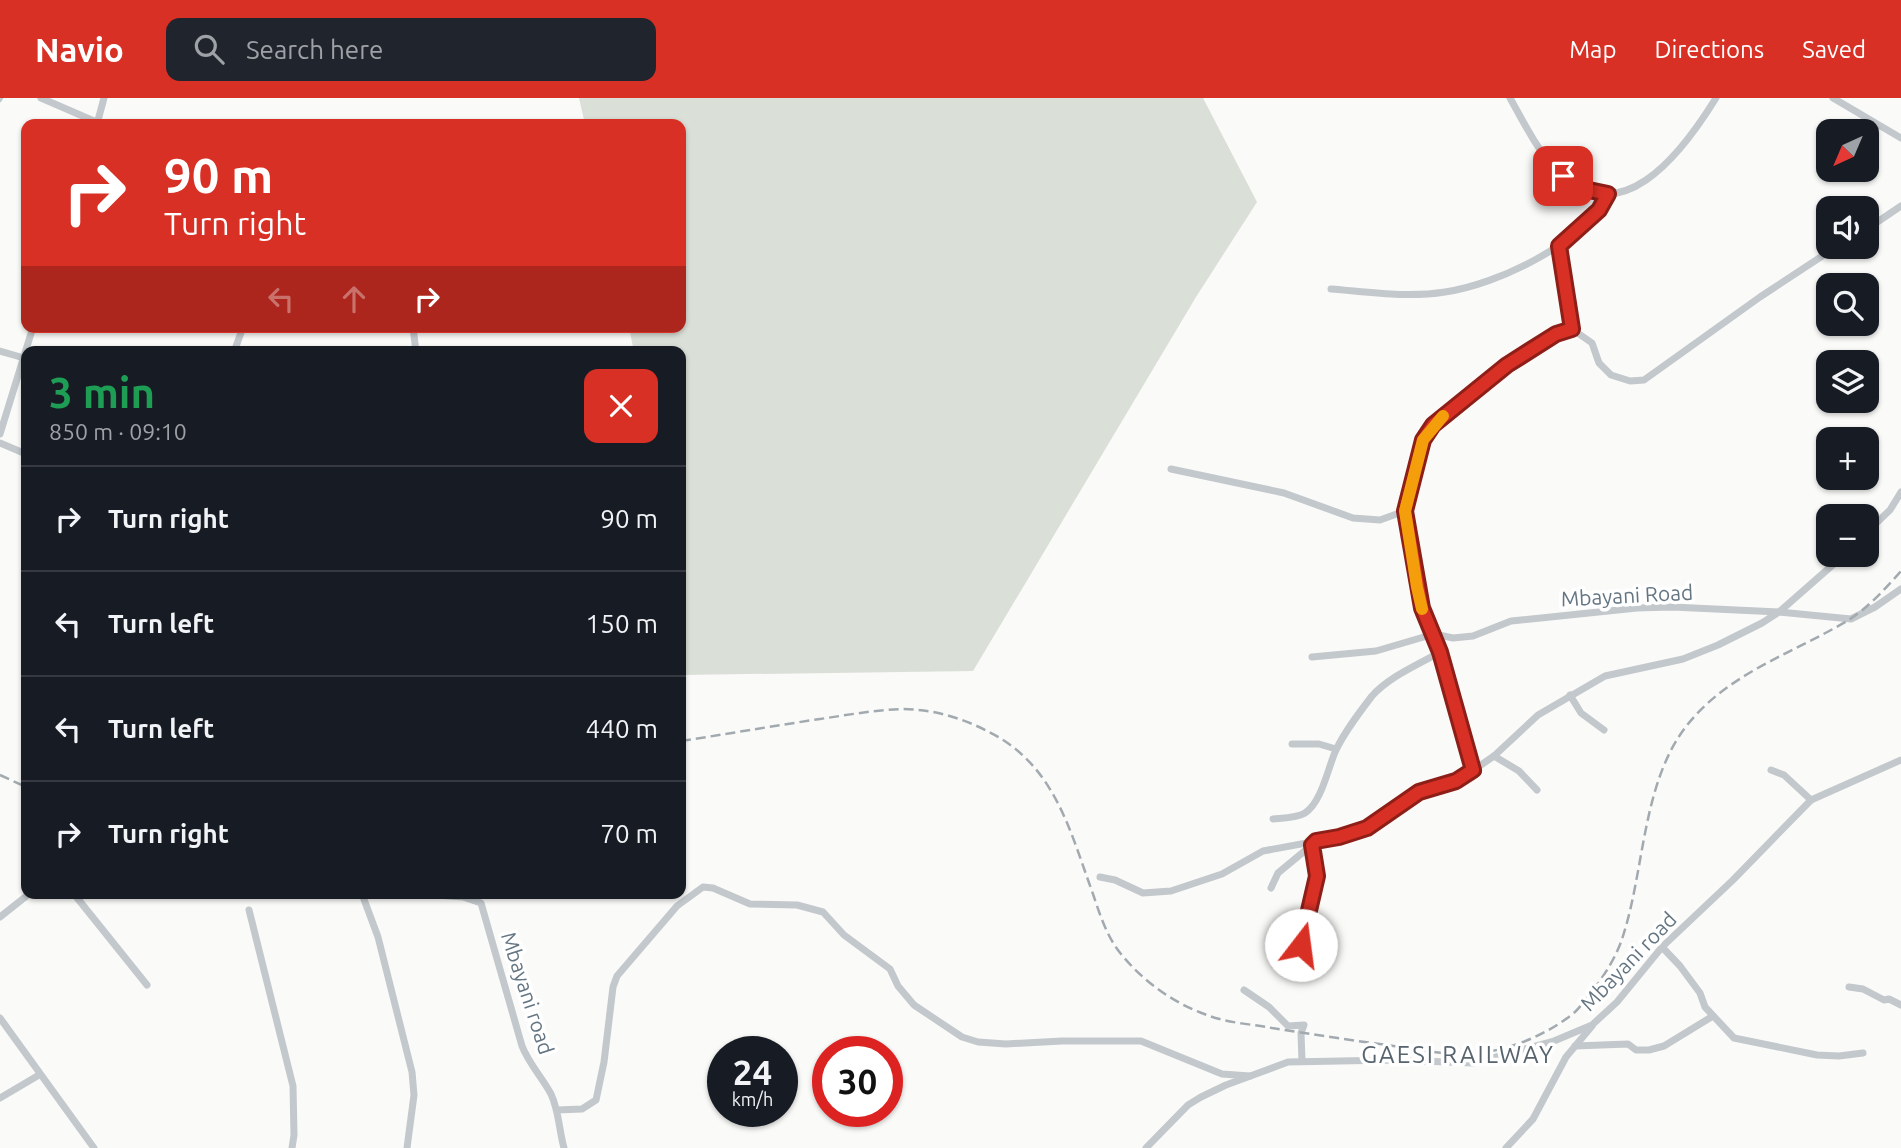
<!DOCTYPE html>
<html lang="en">
<head>
<meta charset="utf-8">
<style>
  body { margin:0; font-family:Ubuntu,sans-serif; background:#20242c; color:#f1f3f6; height:100vh; display:flex; flex-direction:column; font-size:26px; white-space:nowrap }
  * { box-sizing:border-box; margin:0 }
  p { font-size:23px; color:#9ea1a6 }
  .icon { flex:none; width:38px; height:38px; fill:none; stroke:currentColor; stroke-width:2; stroke-linecap:round; stroke-linejoin:round }
  .map { position:relative; flex:1; overflow:hidden }
  .drawer { position:absolute; left:21px; top:248px; width:665px; height:553px; display:flex; flex-direction:column; background:#171b24; border-radius:14px; box-shadow:0 2px 5px #0004 }
  .drawer>* { flex:none }
  .banner { position:absolute; left:21px; top:21px; width:665px; height:214px; border-radius:14px; box-shadow:0 2px 5px #0004; background:#d93025; color:#fff; overflow:hidden }
  .needle { width:46px; rotate:224deg }
  .buttons { position:absolute; left:1816px; top:21px; display:grid; gap:14px }
  .buttons a { display:grid; place-items:center; width:63px; height:63px; border-radius:14px; background:#171b24; box-shadow:0 2px 5px #0004; font-size:35px }
  .speed { position:absolute; left:707px; top:938px; display:flex; gap:14px; font-size:35px; font-weight:700; text-align:center }
  .speed>* { display:grid; place-content:center; width:91px; height:91px; border-radius:50%; background:#171b24; box-shadow:0 2px 5px #0004; line-height:1 }
  .speed small { font-size:18px; font-weight:400 }
  .speed .limit { border:10px solid #d22; background:#fff; color:#111 }
  .pin { position:absolute; display:grid; place-items:center; width:60px; height:60px; color:#fff; margin:-30px; border-radius:14px; box-shadow:0 4px 10px #0006 }
  .me { position:absolute; width:77px; margin:-38px; rotate:15deg; stroke-linejoin:round; filter:drop-shadow(0 0 5px #0008) }
  .turn { display:flex; align-items:center; gap:24px; height:147px; padding:0 28px; font-size:32px }
  .turn .icon { width:91px; height:91px; stroke-width:2.5 }
  .turn b { display:block; font-size:49px; line-height:60px }
  .lanes { display:flex; align-items:center; height:66px; padding:0 28px; background:#0003; justify-content:center; gap:35px; direction:ltr }
  .lanes .off { opacity:.35 }
  .round { display:grid; place-items:center; flex:none; width:74px; height:74px; border-radius:14px; background:#20242c }
  .overview { display:flex; align-items:center; justify-content:space-between; height:119px; padding:0 28px }
  h1 { font-size:42px; font-weight:600; line-height:52px; color:#1e9e55 }
  ul { padding:0; list-style:none }
  li { display:flex; align-items:center; gap:21px; height:105px; padding:0 28px; border-top:2px solid #363941 }
  li div { flex:1 }
  li b { display:block; font-size:26px }
  li em { font-style:normal }
  header { display:flex; align-items:center; gap:42px; box-sizing:border-box; height:98px; padding:0 35px; background:#d93025; color:#fff }
  header strong { font-size:33px }
  nav { display:flex; gap:38px; margin-inline-start:auto; font-size:24px }
  .search { width:490px; height:63px; background:#20242c; display:flex; align-items:center; gap:18px; box-sizing:border-box; padding:0 24px; border-radius:14px; color:#9ea1a6; font-size:26px }
  .map>svg:first-child { display:block }
</style>
</head>
<body>
<header>
<strong>Navio</strong>
<div class="search"><svg class="icon" aria-label="search" viewBox="0 0 24 24"><circle cx="10" cy="10" r="6"/><path d="M15 15l6 6"/></svg>Search here</div>
<nav><a>Map</a><a>Directions</a><a>Saved</a></nav>
</header>
<div class="map">
<svg width="1901" height="1050" viewBox="0 0 1901 1050">
  <rect width="100%" height="100%" fill="#fafaf8"/>
  <polygon fill="#dadfd7" points="579,0 1203,0 1257,104 1196,199 973,573 681,577 681,254 634,254 629,229 681,229 681,26 585,26"/>
  <g fill="none" stroke-linecap="round" stroke-linejoin="round">
    <polyline stroke="#bbc7cb" stroke-width="2.5" points="0,3 2,0"/>
    <g stroke="#c3c8cc" stroke-width="7">
      <polyline points="41,0 101,26"/>
      <path d="M1510 0C1523 23 1535 48 1553 68 1618 141 1682 55 1716 0"/>
      <polyline points="1833,0 1901,40"/>
      <polyline points="97,26 104,0"/>
      <polyline points="1867,131 1901,108"/>
      <polyline points="1559,148 1572,231"/>
      <path d="M1331 191C1369 194 1407 200 1445 194 1498 186 1583 146 1608 96"/>
      <polyline points="413,229 416,254"/>
      <polyline points="0,253 24,260"/>
      <polyline points="234,254 243,229"/>
      <polyline points="0,336 33,229"/>
      <polyline points="0,345 26,356"/>
      <polyline points="1171,371 1284,395 1353,420 1380,422 1405,413"/>
      <polyline points="1867,434 1890,412 1901,394"/>
      <polyline points="1312,559 1376,553 1434,536 1453,540 1473,538 1511,523 1637,510 1672,509 1779,514 1851,521 1875,509 1901,491"/>
      <polyline points="1570,597 1581,615 1604,632"/>
      <polyline points="1292,646 1319,646 1336,651"/>
      <polyline points="1494,658 1519,673 1537,692"/>
      <polyline points="1473,672 1440,554 1422,510 1405,413 1420,353 1427,335 1433,327 1507,267 1565,232 1572,231 1592,245 1599,265 1611,277 1630,283 1644,282 1760,199 1836,149"/>
      <polyline points="1771,672 1784,677 1811,702"/>
      <path d="M1273 721C1283 720 1297 720 1305 715 1322 704 1328 669 1336 652 1345 633 1359 615 1372 598 1390 578 1418 567 1440 554"/>
      <polyline points="1100,779 1115,782 1143,795 1171,793 1222,776 1263,753 1339,739 1367,730 1419,694 1462,680 1494,658 1538,617 1605,578 1683,561 1718,547 1762,525 1779,514 1844,457"/>
      <polyline points="1271,790 1278,775 1313,746"/>
      <polyline points="74,796 147,887"/>
      <polyline points="362,796 378,839 412,974 414,997 407,1050"/>
      <path d="M423 796 463 799 481 805 522 948C529 966 542 979 551 996 559 1013 559 1032 564 1050"/>
      <polyline points="249,812 293,988 294,1037 292,1050"/>
      <polyline points="0,819 29,796"/>
      <polyline points="1301,847 1316,790 1317,778 1312,747"/>
      <polyline points="1662,849 1680,868 1700,895 1705,909 1734,940 1817,957 1839,958 1863,955"/>
      <polyline points="1849,889 1863,891 1884,902 1889,901 1901,907"/>
      <polyline points="1244,892 1269,909 1288,928 1304,927 1301,935 1302,963"/>
      <polyline points="0,920 94,1050"/>
      <polyline points="1575,948 1628,946 1636,952 1649,952 1664,948 1713,918"/>
      <polyline points="0,1000 39,977"/>
      <polyline points="557,1012 582,1011 596,1002 604,964 613,889 617,878 677,808 703,789 713,790 750,806 797,807 823,814 844,837 890,871 898,888 914,907 962,939 978,944 1006,946 1062,943 1141,943 1222,976 1250,978"/>
      <polyline points="1146,1050 1188,1007 1201,999 1226,987 1288,964 1392,962 1474,965 1554,943 1592,927 1617,904 1662,849 1733,782 1811,702 1901,662"/>
      <polyline points="1506,1050 1533,1021 1566,959 1592,928"/>
    </g>
    <g stroke="#a2aab0" stroke-width="2.5" stroke-dasharray="10 5" stroke-linecap="butt">
      <path d="M681 643C727 636 773 628 820 621 847 617 875 612 902 611 932 611 963 620 989 634 1055 667 1070 733 1093 796 1100 817 1107 839 1121 856 1144 884 1173 905 1207 917 1227 925 1251 926 1272 930 1310 936 1349 942 1387 947 1420 952 1452 959 1485 954 1516 950 1551 934 1575 914 1581 908 1586 901 1591 895 1604 878 1617 858 1623 838 1645 770 1642 683 1688 626 1729 575 1793 555 1847 523 1867 511 1886 490 1901 473"/>
      <polyline points="0,677 26,689"/>
    </g>
  </g>
  <g fill="none" stroke-linecap="round" stroke-linejoin="round">
    <defs>
      <polyline id="route" points="1301,847 1317,778 1312,747 1316,743 1339,739 1367,730 1419,694 1456,683 1473,672 1440,554 1422,510 1405,413 1423,342 1433,327 1507,267 1556,236 1572,231 1559,148 1599,112 1608,96 1584,91 1563,78"/>
    </defs>
    <use href="#route" stroke="#8d1f18" stroke-width="18"/>
    <use href="#route" stroke="#d93025" stroke-width="12"/>
    <polyline stroke="#f59e0b" stroke-width="12" points="1422,511 1417,489 1405,413 1423,342 1443,318"/>
  </g>
  <g text-anchor="middle" dominant-baseline="central" stroke-width="7" stroke-linejoin="round" paint-order="stroke">
    <g font-size="21" fill="#657683" stroke="#fff">
      <text transform="translate(1627 497) rotate(-3)">Mbayani Road</text>
      <text transform="translate(1628 863) rotate(-46)">Mbayani road</text>
      <text transform="translate(528 895) rotate(72)">Mbayani road</text>
    </g>
    <g font-size="24" letter-spacing="2" fill="#57646e" stroke="#fff">
      <text x="1458" y="956">GAESI RAILWAY</text>
    </g>
  </g>
</svg>
<div class="buttons">
<a><svg class="needle" viewBox="-14 -14 28 28"><path d="M0-13l5 13h-10z" fill="#e53935"/><path d="M0 13l5-13h-10z" fill="#9ea1a6"/></svg></a>
<a><svg class="icon" aria-label="sound" viewBox="0 0 24 24"><path d="M4 9h4l5-4v14l-5-4H4zM17 9q2 3 0 6"/></svg></a>
<a><svg class="icon" aria-label="search" viewBox="0 0 24 24"><circle cx="10" cy="10" r="6"/><path d="M15 15l6 6"/></svg></a>
<a><svg class="icon" aria-label="layers" viewBox="0 0 24 24"><path d="M12 4l9 5-9 5-9-5zM3 14l9 5 9-5"/></svg></a>
<a>+</a>
<a>−</a>
</div>
<div class="speed"><div>24<small>km/h</small></div><div class="limit">30</div></div>
<div class="pin" style="left:1563px;top:78px;background:#d93025"><svg class="icon" aria-label="arrive" viewBox="0 0 24 24"><path d="M6 21V4h12l-3 4 3 4H6"/></svg></div>
<svg class="me" style="left:1301px;top:847px" viewBox="-20 -20 40 40"><circle r="19" fill="#fff"/><path d="M0-13L10 11 0 6-10 11z" fill="#d93025"/></svg>
<div class="banner">
<div class="turn"><svg class="icon" aria-label="right" viewBox="0 0 24 24"><path d="M7 20v-9h11M14 6l5 5-5 5"/></svg><div><b>90 m</b>Turn right</div></div>
<div class="lanes"><svg class="icon off" aria-label="left" viewBox="0 0 24 24"><path d="M17 20v-9H6M10 6l-5 5 5 5"/></svg><svg class="icon off" aria-label="ahead" viewBox="0 0 24 24"><path d="M12 20V5M6 11l6-6 6 6"/></svg><svg class="icon" aria-label="right" viewBox="0 0 24 24"><path d="M7 20v-9h11M14 6l5 5-5 5"/></svg></div>
</div>
<section class="drawer">
<div class="overview"><div><h1>3 min</h1><p>850 m · 09:10</p></div><a class="round" style="background:#d93025;color:#fff"><svg class="icon" aria-label="close" viewBox="0 0 24 24"><path d="M6 6l12 12M18 6L6 18"/></svg></a></div>
<ul>
<li><svg class="icon" aria-label="right" viewBox="0 0 24 24"><path d="M7 20v-9h11M14 6l5 5-5 5"/></svg><div><b>Turn right</b></div><em>90 m</em></li>
<li><svg class="icon" aria-label="left" viewBox="0 0 24 24"><path d="M17 20v-9H6M10 6l-5 5 5 5"/></svg><div><b>Turn left</b></div><em>150 m</em></li>
<li><svg class="icon" aria-label="left" viewBox="0 0 24 24"><path d="M17 20v-9H6M10 6l-5 5 5 5"/></svg><div><b>Turn left</b></div><em>440 m</em></li>
<li><svg class="icon" aria-label="right" viewBox="0 0 24 24"><path d="M7 20v-9h11M14 6l5 5-5 5"/></svg><div><b>Turn right</b></div><em>70 m</em></li>
</ul>
</section>
</div>
</body>
</html>
